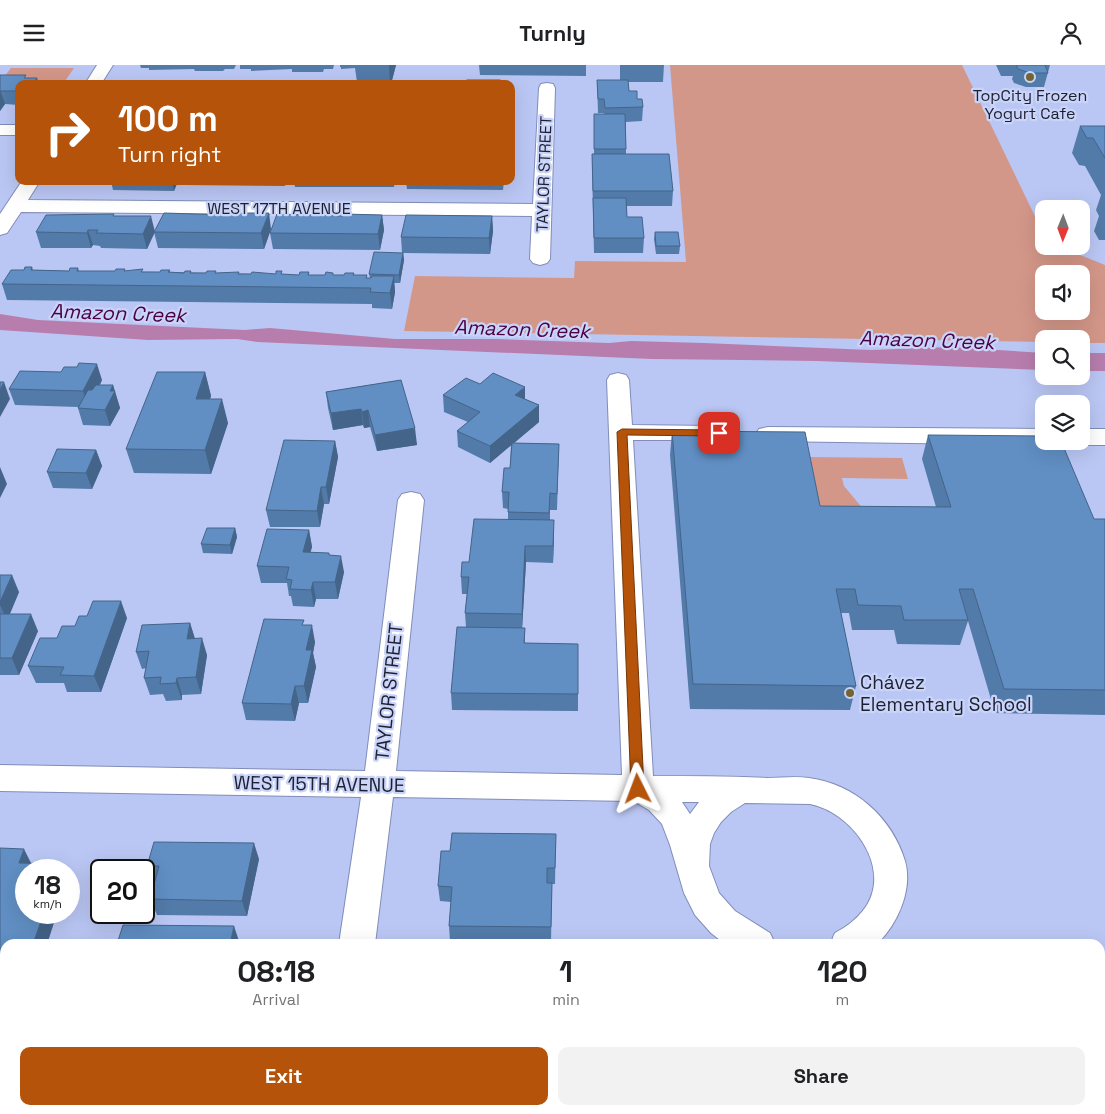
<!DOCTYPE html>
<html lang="en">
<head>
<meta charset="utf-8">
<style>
  body { margin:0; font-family:"Space Grotesk",sans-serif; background:#f2f2f2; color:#202124; height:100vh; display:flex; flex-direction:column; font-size:19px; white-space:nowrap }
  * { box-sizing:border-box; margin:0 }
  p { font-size:16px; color:#757577 }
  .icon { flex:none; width:28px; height:28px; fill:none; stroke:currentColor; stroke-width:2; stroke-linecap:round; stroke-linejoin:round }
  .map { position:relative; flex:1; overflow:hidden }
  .panel { position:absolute; left:0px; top:874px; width:1105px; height:176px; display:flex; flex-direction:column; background:#fff; border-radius:15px 15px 0 0; box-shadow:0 5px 20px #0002 }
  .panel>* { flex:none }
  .hud { position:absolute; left:15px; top:15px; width:500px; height:105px; border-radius:10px; box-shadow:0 5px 20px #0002; background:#b45309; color:#fff; overflow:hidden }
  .needle { width:32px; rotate:181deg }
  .fabs { position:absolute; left:1035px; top:135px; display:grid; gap:10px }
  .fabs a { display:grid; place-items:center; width:55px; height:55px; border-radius:10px; background:#fff; box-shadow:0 5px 20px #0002; font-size:25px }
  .speed { position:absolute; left:15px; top:794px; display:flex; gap:10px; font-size:25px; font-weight:700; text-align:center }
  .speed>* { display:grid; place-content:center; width:65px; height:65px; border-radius:50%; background:#fff; box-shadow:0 5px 20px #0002; line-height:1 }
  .speed small { font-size:12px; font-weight:400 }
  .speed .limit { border:2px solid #111; border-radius:8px; background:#fff; color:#111 }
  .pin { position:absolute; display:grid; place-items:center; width:42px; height:42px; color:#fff; margin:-21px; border-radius:10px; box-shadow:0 2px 8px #0006 }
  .me { position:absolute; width:55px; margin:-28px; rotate:357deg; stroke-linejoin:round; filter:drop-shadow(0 0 4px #0008) }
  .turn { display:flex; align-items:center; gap:18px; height:105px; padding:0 20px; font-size:22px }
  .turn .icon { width:65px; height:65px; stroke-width:2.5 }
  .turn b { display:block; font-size:35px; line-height:42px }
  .eta { display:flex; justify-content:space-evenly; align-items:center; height:85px; text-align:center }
  .eta b { font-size:30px; font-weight:600; line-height:35px }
  .button { display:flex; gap:10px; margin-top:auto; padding:10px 20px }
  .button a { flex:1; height:58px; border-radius:10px; background:#b45309; color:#fff; font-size:20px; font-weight:600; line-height:58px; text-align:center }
  .button a+a { background:#f2f2f2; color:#202124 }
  header { display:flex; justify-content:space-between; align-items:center; height:65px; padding:0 20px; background:#fff; font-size:22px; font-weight:600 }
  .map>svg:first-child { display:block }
</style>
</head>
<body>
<header><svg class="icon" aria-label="menu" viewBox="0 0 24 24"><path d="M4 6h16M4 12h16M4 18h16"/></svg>Turnly<svg class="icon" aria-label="person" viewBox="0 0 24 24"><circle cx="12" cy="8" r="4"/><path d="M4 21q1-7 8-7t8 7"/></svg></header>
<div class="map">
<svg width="1105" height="1049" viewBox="0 0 1105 1049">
  <rect width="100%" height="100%" fill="#bac7f4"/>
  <g fill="#d39789" fill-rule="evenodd">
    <path d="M670 0H962L1044 170V181H1058L1105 200V278H1081V274H1044V277L404 266 415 211 574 213 575 196 686 197ZM1044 209H1081V246H1044Z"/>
    <polygon points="11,3 74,3 63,19 0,17"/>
    <polygon points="807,392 902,393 908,414 842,413 844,421 875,458 820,457"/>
  </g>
  <g fill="#b77ead">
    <polygon points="0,249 38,255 245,265 270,263 395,274 497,274 609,278 631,276 704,278 871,285 950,282 1044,288 1044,305 818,296 651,294 257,277 237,274 148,275 0,265"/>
    <rect x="1081" y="288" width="24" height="18"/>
  </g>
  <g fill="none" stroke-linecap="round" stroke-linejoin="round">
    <defs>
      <g id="minor">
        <polygon points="97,0 113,0 101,19 85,19"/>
        <polygon points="547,18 553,19 555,23 550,194 547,198 540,200 533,198 530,194 532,151 21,147 7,168 0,170 0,149 22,116 40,116 28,135 533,139 539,23 541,19"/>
        <rect x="0" y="60" width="19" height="10"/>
        <path d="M618 308 626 310 629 315 632 360 710 361 719 363 722 368 719 373 710 375H633L653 711C691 711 730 711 767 713 781 713 796 711 809 713 855 719 892 753 905 796 913 824 898 859 877 879H831C832 876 833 871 835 868 838 866 842 864 845 862 854 856 861 849 867 840 891 800 851 747 810 739L745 738 731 747 721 757 714 768 710 779 709 801 719 828 735 846 770 868 775 879H725L711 868 695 850 684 828 670 780 662 759 649 745 633 736 393 732 375 879H339L361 732 0 726V700L365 706 398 435 402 429 411 427 420 429 424 435 396 706 622 710 607 315 610 310ZM682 737H699L690 749Z"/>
        <polygon points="768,362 1044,364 1044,376 1053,376 1044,380 768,376 759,374 756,369 759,364"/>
        <polygon points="1081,364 1105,364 1105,380 1081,380 1072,377 1081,376"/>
        <rect x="1100" y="991" width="5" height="38"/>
        <polygon points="316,1045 354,1045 353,1049 315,1049"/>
        <polygon points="722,1045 762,1045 761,1049 721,1049"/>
      </g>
    </defs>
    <use href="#minor" stroke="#818db8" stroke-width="2"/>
    <use href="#minor" fill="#fff" fill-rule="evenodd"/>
  </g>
  <g fill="#537ba9">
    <polygon points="140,0 236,0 234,4 225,4 223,6 195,6 194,4 149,5 149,3 141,3"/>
    <polygon points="240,0 334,0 333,4 324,4 323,7 292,7 292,4 251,6 251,4 240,4"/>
    <polygon points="340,0 396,0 391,19 361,19 361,17 357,17 355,3 341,4 341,2 340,2"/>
    <polygon points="479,0 586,0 586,11 480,10"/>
    <polygon points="620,0 664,0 663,17 628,17 629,26 637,34 643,42 642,56 626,57 626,89 673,126 672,141 627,141 627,152 644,173 643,188 594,188 592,104 592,89 594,89 594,49 604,49 604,48 598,48 597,15 620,15"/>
    <polygon points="996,0 1050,0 1044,22 1026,22 1014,18 1012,14 1013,11 1001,11"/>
    <polygon points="0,10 19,19 19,40 5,39 0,46"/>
    <polygon points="1080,61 1105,61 1105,175 1099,175 1094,166 1099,151 1096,145 1101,130 1085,101 1079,100 1072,88"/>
    <polygon points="111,116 178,116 174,126 113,125"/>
    <polygon points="184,116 286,116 285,121 185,120"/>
    <polygon points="294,116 395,116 394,122 295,122"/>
    <polygon points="406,116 504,116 503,125 407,124"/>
    <polygon points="382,150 384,165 380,185 273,184 270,168 343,151"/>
    <polygon points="114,151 155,166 271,164 264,184 158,183 154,167 147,184 101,183 100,181 93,180 91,183 41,183 36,167"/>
    <polygon points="492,151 493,166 490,189 403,188 404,195 400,218 394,218 395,227 392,244 372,243 372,239 7,235 2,219 24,205 32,202 33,205 69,206 78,203 79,206 160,207 170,205 170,207 299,210 309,207 309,210 344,210 354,208 354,210 367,210 367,213 370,213 369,209 402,188 401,172"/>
    <polygon points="655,167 680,181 679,189 656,189 654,174"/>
    <polygon points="205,307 211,331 210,334 228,358 211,409 134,408 126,384"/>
    <polygon points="102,315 100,320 113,320 120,343 110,361 83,360 78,343 78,342 15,340 9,324"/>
    <polygon points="401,315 417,380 377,386 370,362 364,363 363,360 333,365 328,343 326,327"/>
    <polygon points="480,319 525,334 539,340 539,357 514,378 559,379 557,445 550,445 550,454 554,471 553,498 526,497 522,563 525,563 525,578 578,579 578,646 452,645 451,628 466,562 465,548 467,529 462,529 461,512 469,497 508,454 508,444 503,443 502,427 510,403 511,380 490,398 458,382 457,366 468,357 444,347 443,330"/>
    <polygon points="672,366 820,441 936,442 922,394 928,370 1094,454 1105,454 1105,650 995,648 968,556 960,580 897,579 894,565 852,565 849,548 841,548 856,621 850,645 690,644 670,390"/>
    <polygon points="335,376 338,392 329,439 324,439 320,462 270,462 266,445"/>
    <polygon points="96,385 102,401 92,424 53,423 47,407"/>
    <polygon points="235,463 237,472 232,489 203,488 201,479"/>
    <polygon points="309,465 312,482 310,487 330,490 344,507 338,534 316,534 314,542 293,541 291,531 289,531 287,518 261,518 257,501"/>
    <polygon points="0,510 19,527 10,549 38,566 19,610 0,610 0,611"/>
    <polygon points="127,553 101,627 67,627 64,618 36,618 28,601 75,561"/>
    <polygon points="190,558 195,574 207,590 201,629 182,630 182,635 166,636 163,629 150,630 144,613 146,603 142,604 136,587"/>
    <polygon points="305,560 315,577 313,588 316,602 308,638 299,638 295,656 246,655 242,638"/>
    <polygon points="556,769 555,819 552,819 551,878 450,876 449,861 451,837 440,836 438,821 450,786"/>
    <polygon points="0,783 31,798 60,799 64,805 26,805 26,848 57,848 47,879 5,879 5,924 0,923"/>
    <polygon points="259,794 247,851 157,850 150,834 155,817 154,817 147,801"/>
  </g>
  <g fill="#446489">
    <polygon points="389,0 396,0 391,19 390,19"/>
    <polygon points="37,13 39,19 33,19"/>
    <polygon points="0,25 5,39 0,46"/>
    <polygon points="172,116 178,116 174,126"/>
    <polygon points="269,148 271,164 264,184 261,168"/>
    <polygon points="382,150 384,165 380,185 378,169"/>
    <polygon points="151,151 155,167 147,184 143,169"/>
    <polygon points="492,151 493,166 490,189 489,173"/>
    <polygon points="88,165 93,180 91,183 87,168"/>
    <polygon points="403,188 404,195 400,218 399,210"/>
    <polygon points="394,211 395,227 392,244 390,228"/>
    <polygon points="97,299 102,315 88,342 83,326"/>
    <polygon points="205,307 211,331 202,358 196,334"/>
    <polygon points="4,317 10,334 0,352 0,325"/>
    <polygon points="113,320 120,343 110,361 105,345 110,326"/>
    <polygon points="525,322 525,338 515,330"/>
    <polygon points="222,334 228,358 211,409 205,385"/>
    <polygon points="539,340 539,357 490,398 490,381"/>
    <polygon points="361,344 363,360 333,365 331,348"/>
    <polygon points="368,345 370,362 364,363 362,347"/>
    <polygon points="415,363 417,380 377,386 375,370"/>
    <polygon points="335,376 338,392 329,439 326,422"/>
    <polygon points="96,385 102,401 92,424 86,408"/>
    <polygon points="0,402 7,419 0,433"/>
    <polygon points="321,422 324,439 320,462 317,446"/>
    <polygon points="554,455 554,471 553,498 553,481"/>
    <polygon points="235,463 237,472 232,489 230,480"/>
    <polygon points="309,465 312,482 306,504 303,487"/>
    <polygon points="525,481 526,497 522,565 522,549"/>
    <polygon points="341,491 344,507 338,534 335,517"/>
    <polygon points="12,510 19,527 7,555 0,540 0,537"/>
    <polygon points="313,517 316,534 314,542 311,525"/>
    <polygon points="121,536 127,553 101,627 94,611"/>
    <polygon points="31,549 38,566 19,610 12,593"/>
    <polygon points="190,558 195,574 187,574"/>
    <polygon points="312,560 315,577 313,588 316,602 308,638 304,621 306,585"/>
    <polygon points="202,573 207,590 201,629 196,612"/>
    <polygon points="177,613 182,630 182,635 176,618"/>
    <polygon points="295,621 299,638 295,656 291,639"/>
    <polygon points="254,778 259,794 247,851 242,836"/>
    <polygon points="24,784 32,800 19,798"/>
    <polygon points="60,799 64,805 58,805"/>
    <polygon points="44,848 57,848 47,879 33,879"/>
    <polygon points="234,861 239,876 239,879 230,879"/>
    <polygon points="5,895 5,916 0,909"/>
    <polygon points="195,1045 205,1045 204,1049 194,1049"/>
  </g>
  <g fill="#618fc4" stroke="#446489">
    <polygon points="1016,0 1045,0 1048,8 1030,8 1018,4"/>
    <polygon points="0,10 26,10 24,13 37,13 33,19 19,19 19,26 0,26"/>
    <rect x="467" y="15" width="33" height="4"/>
    <polygon points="597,15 628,15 629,26 637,26 637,34 642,34 643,42 605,43 604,34 598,34"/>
    <polygon points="594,49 625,49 626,84 594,84"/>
    <polygon points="1080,61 1105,61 1105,93 1093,73 1087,73"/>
    <polygon points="592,89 669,89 673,126 593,126"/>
    <polygon points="593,133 626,133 627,152 642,152 644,173 594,173"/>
    <polygon points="164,148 228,150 229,148 269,148 261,168 154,167"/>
    <polygon points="114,149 113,151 151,151 143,169 96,168 98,165 88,165 87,168 36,167 46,150"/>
    <polygon points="277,149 343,151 343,149 382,150 378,169 270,168"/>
    <polygon points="406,150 492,151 489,173 401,172"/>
    <polygon points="655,167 678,167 680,181 656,181"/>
    <polygon points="374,187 403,188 399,210 369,209"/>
    <polygon points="25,202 32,202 31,205 69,206 70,203 78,203 77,206 115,206 116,204 125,204 124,206 143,204 141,207 160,207 161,205 170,205 168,207 184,208 185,206 191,206 190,208 206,208 207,206 216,206 215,208 239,207 238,209 251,209 252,207 276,209 276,206 282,206 281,209 299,210 300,207 309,207 308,210 325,210 326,207 333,208 333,210 344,210 345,208 354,208 353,210 367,210 366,213 371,213 372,211 394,211 390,228 370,227 371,223 2,219 11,205 24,205"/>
    <polygon points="79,298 97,299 83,326 9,324 20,306 61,307 64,302 77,302"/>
    <polygon points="157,307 205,307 196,334 222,334 205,385 126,384"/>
    <polygon points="493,308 525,322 515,330 539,340 490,381 457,366 480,347 443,330 466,313 480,319"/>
    <polygon points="401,315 415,363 375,370 368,345 362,347 361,344 331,348 326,327"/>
    <polygon points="0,317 4,317 0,325"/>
    <polygon points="96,320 113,320 110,326 115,326 105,345 78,343 88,325 92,325"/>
    <polygon points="672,366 805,367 820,441 951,442 928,370 1044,371 1044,376 1061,376 1094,454 1105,454 1105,625 1004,624 973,524 959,524 968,555 904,555 901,541 858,540 855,524 836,524 856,621 693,619"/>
    <polygon points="284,375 335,376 326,422 321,422 317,446 266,445"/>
    <polygon points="512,378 559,379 557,429 550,428 549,448 508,447 509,427 502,427 504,403 510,403"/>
    <polygon points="57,384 96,385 86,408 47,407"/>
    <polygon points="474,454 554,455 553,481 525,481 522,549 465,548 469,512 461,512 462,497 469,497"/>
    <polygon points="207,463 235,463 230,480 201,479"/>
    <polygon points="267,464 309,465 303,487 329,488 329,490 341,491 335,517 313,517 311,525 290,524 292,515 286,514 289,502 257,501"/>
    <polygon points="0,510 12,510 0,537"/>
    <polygon points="93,536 121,536 94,611 60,610 64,602 28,601 40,573 57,573 62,561 75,561 79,551 87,551"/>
    <polygon points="0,549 31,549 12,593 0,593"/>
    <polygon points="264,554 304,555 302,560 312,560 306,585 312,585 304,621 295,621 291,639 242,638"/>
    <polygon points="190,558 187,574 202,573 196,612 177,613 176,618 160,619 161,612 144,613 149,586 136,587 142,560"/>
    <polygon points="457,562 525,563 524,578 578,579 578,629 451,628"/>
    <polygon points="452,768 556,769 555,803 547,803 547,818 552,818 551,862 449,861 452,822 438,821 441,786 450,786"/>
    <polygon points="154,777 254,778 242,836 150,834 159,801 147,801"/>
    <polygon points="0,783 24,784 19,798 60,799 58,805 26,805 26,848 44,848 33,879 5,879 5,895 0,909"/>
    <polygon points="123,860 234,861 230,879 117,879"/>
    <polygon points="42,1045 195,1045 194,1049 40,1049"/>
    <polygon points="423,1045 553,1045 552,1049 422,1049"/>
  </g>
  <polygon fill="#b45309" stroke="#753606" points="622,364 719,365 724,368 719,371 627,370 644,724 643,728 638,729 633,728 631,724 617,367"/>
  <g fill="#736432" stroke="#cad4f9" stroke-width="2">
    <circle cx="1030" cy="12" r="5"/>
    <circle cx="850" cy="628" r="5"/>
  </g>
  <g text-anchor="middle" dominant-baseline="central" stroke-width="4.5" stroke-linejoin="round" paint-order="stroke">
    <g font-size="16" fill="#1c2031" stroke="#cad4f9">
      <text x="1030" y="30">TopCity Frozen<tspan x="1030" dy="18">Yogurt Cafe</tspan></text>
    </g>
    <g font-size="16" fill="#1c2031" stroke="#cad4f9">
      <text transform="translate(544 109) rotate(-88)">TAYLOR STREET</text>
      <text x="279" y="143">WEST 17TH AVENUE</text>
    </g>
    <g font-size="19" fill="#1c2031" stroke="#cad4f9" text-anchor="start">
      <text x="860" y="617">Chávez<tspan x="860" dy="22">Elementary School</tspan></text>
    </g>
    <g font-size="19" fill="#1c2031" stroke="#cad4f9">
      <text transform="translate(389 627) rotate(-84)">TAYLOR STREET</text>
      <text transform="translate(319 719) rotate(1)">WEST 15TH AVENUE</text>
    </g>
    <g font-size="20" font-style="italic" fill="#4b0244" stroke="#cad4f9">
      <text transform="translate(118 248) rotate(2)">Amazon Creek</text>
      <text transform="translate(522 264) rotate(2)">Amazon Creek</text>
      <text transform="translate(927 275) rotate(2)">Amazon Creek</text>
    </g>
  </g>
</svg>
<div class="fabs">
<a><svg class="needle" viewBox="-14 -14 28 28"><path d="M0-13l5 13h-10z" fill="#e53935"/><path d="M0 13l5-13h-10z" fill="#757577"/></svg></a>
<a><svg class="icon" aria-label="sound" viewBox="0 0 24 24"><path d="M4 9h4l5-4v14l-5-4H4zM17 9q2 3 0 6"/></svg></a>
<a><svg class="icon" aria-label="search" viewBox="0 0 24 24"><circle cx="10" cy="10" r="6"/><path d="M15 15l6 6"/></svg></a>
<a><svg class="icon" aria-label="layers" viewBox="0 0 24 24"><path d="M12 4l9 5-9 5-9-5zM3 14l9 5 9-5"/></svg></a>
</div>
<div class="speed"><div>18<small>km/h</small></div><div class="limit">20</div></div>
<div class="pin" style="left:719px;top:368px;background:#d93025"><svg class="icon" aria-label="arrive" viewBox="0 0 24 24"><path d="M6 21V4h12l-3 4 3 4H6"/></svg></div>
<svg class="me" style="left:638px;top:724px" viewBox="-20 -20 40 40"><path d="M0-17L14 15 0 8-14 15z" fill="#b45309" stroke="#fff" stroke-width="4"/></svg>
<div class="hud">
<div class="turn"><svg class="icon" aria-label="right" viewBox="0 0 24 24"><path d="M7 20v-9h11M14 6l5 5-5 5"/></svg><div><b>100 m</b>Turn right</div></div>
</div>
<section class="panel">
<div class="eta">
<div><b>08:18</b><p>Arrival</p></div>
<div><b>1</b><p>min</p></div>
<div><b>120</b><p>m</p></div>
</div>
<div class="button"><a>Exit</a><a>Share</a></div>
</section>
</div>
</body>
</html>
